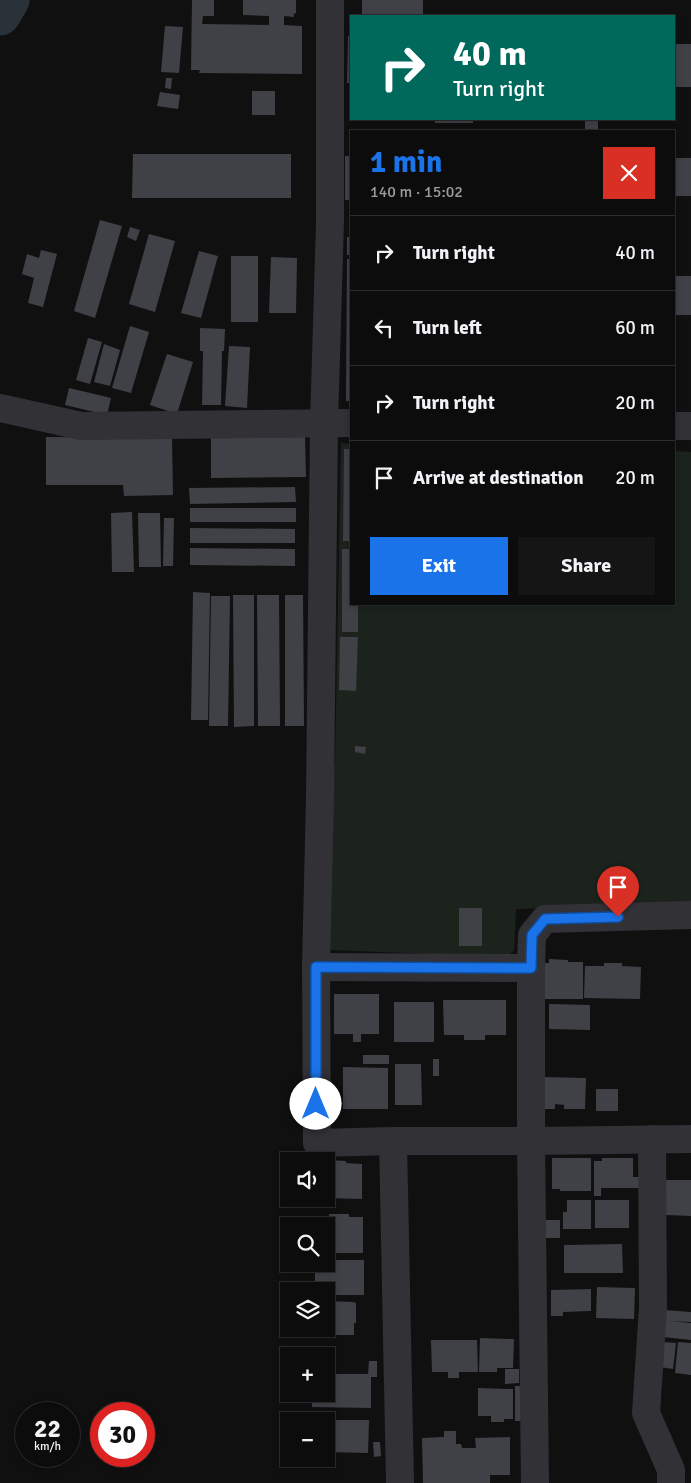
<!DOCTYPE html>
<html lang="en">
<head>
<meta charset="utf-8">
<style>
  body { margin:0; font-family:Signika,sans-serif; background:#151516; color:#f1f3f6; height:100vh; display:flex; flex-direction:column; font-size:19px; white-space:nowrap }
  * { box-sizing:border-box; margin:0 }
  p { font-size:16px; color:#9a9b9d }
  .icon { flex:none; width:28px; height:28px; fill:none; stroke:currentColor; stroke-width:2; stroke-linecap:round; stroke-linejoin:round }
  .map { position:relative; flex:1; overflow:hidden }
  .details { position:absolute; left:350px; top:130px; width:325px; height:475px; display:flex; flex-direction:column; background:#0c0c0d; border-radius:0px; box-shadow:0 2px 8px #0003,0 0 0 1px #2c2c2e }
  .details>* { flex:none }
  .hud { position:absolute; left:350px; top:15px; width:325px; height:105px; border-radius:0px; box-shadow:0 2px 8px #0003,0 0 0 1px #2c2c2e; background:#00695c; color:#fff; overflow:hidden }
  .buttons { position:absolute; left:280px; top:1152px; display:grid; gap:10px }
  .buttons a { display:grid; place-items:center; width:55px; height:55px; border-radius:0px; background:#0c0c0d; box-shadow:0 2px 8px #0003,0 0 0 1px #2c2c2e; font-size:25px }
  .speed { position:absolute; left:15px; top:1402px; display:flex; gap:10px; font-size:25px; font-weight:700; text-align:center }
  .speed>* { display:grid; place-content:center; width:65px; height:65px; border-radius:50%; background:#0c0c0d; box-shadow:0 2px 8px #0003,0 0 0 1px #2c2c2e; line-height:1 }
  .speed small { font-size:12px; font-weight:400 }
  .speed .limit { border:8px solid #d22; background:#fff; color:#111 }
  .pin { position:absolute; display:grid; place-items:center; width:42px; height:42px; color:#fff; margin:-51px -21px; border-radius:50% 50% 50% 0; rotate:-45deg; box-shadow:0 0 5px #0007 }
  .pin .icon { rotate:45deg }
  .me { position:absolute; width:55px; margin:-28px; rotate:0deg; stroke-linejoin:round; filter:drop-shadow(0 0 4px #0008) }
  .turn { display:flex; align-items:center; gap:18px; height:105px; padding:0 20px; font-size:22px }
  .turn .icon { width:65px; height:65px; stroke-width:2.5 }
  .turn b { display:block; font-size:35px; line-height:42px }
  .round { display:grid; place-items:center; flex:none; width:52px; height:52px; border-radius:0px; background:#151516 }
  .head { display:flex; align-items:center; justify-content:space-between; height:85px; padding:0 20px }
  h1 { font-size:30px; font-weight:800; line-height:38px; color:#1a73e8 }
  .cta { display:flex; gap:10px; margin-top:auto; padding:10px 20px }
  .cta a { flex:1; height:58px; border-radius:0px; background:#1a73e8; color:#fff; font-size:20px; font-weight:800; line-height:58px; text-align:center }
  .cta a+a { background:#151516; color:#f1f3f6 }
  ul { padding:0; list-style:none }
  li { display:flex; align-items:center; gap:15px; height:75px; padding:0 20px; border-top:1px solid #2c2c2e }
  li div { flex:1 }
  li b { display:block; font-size:19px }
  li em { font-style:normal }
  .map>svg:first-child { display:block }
</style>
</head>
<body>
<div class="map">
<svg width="691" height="1483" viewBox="0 0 691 1483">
  <rect width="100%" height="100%" fill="#101011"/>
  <polygon fill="#1c231d" points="341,443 351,444 351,604 674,604 674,451 691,452 691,904 516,909 514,950 507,957 331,950 327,943 328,784 335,764"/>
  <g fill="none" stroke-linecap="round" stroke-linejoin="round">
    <polyline stroke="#293239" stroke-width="41" points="0,15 9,0"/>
  </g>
  <g fill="#3f4146">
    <polygon points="192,0 214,0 214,16 203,16 202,24 269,25 269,16 243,15 243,0 296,0 296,13 294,14 294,17 284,16 284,25 302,26 302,74 199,73 200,70 191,70"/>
    <polygon points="362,0 423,0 423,14 362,15"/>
    <polygon points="165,26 183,27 179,73 161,72"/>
    <polygon points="348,36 351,36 351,83 347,83"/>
    <rect x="674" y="44" width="17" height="43"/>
    <polygon points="166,78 172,78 171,89 165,88"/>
    <rect x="252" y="91" width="23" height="24"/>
    <polygon points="160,92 180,95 178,109 157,106"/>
    <rect x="435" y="119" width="38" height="4"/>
    <rect x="585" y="119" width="13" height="12"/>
    <polygon points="133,154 291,154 291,198 132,198"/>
    <rect x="345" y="156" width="6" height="44"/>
    <rect x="674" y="158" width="17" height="38"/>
    <polygon points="100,220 122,226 95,318 74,311"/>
    <polygon points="130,227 140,230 136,241 127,237"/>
    <polygon points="149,234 175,241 155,312 129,304"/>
    <rect x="347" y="237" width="4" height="18"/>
    <polygon points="41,250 57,254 43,307 28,303 34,278 22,274 27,254 39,258"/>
    <polygon points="199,251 218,256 201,318 181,313"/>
    <rect x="231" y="256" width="27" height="66"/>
    <polygon points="271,257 297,258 296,313 269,313"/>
    <polygon points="347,259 351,259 351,401 346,401"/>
    <rect x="674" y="276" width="17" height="39"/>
    <polygon points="130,326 149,332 131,393 112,388"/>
    <polygon points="200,328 225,329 224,351 222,351 221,405 202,405 203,351 200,351"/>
    <polygon points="88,338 102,342 90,384 76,380"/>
    <polygon points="104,344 120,350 110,386 94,382"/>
    <polygon points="229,346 250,347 247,408 225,406"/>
    <polygon points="167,354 193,362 177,414 150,405"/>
    <polygon points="69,388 111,398 107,415 65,405"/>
    <polygon points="305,435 306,477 211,478 211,436"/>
    <polygon points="46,437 172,438 173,495 124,496 123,485 46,485"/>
    <polygon points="344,449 351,449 351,541 343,541"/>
    <polygon points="295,487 296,502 190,504 189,488"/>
    <rect x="190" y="508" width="106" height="14"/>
    <polygon points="132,512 134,572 112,572 111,513"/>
    <polygon points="138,513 160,513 161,567 139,567"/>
    <polygon points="164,518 174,518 173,566 163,566"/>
    <polygon points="190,528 295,529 295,543 190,543"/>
    <polygon points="190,548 295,549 295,566 190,565"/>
    <polygon points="342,549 351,549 351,604 358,604 358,632 342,632"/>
    <polygon points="193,592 210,593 208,720 191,720"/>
    <polygon points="233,595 254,595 254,726 234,727"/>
    <polygon points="257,595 279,595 280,726 258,726"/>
    <polygon points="285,595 303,595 304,726 285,726"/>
    <polygon points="211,596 230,596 228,726 209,726"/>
    <polygon points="340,637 358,637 356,691 339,690"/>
    <polygon points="355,746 366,747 365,754 355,752"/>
    <rect x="459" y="908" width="23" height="38"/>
    <polygon points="549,959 568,960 568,962 583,962 583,999 542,999 543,963 549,963"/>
    <polygon points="604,963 622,963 622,966 641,967 640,999 584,998 585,966 604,966"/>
    <polygon points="334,994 379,994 379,1034 361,1034 361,1042 353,1042 353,1034 334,1034"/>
    <polygon points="443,1000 506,1000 506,1035 485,1035 485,1040 464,1040 464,1035 444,1035"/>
    <rect x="394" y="1002" width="40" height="40"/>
    <polygon points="549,1004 590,1005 590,1030 549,1029"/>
    <rect x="363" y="1055" width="26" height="9"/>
    <rect x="433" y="1059" width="6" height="17"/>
    <polygon points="395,1064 421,1064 422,1105 395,1105"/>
    <polygon points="343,1067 388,1068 388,1109 343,1109"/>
    <polygon points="542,1077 586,1078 585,1109 564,1109 564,1105 555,1104 555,1109 542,1109"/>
    <rect x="596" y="1089" width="22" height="22"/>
    <polygon points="552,1158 591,1158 591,1191 560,1191 560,1189 552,1189"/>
    <polygon points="602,1158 633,1158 633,1177 639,1177 639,1188 601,1188 601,1196 594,1196 594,1161 602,1161"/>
    <polygon points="329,1160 346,1161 346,1163 362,1164 362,1199 326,1198 326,1164 329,1164"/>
    <polygon points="666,1180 691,1180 691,1216 666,1215"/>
    <polygon points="567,1200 591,1200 591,1229 563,1229 563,1212 567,1212"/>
    <rect x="595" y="1200" width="34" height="28"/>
    <polygon points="329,1214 349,1214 349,1217 363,1217 363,1253 326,1253 326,1226 315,1226 315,1218 329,1218"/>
    <rect x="544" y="1220" width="16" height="18"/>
    <polygon points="622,1244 623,1273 564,1273 564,1245"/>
    <polygon points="326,1260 364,1260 364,1295 326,1295 326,1291 315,1291 315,1264 326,1264"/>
    <polygon points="597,1287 635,1288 634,1319 596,1318"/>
    <polygon points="591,1289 591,1311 563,1312 563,1316 551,1316 551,1290"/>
    <polygon points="326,1301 353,1302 356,1303 356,1323 354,1323 354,1335 314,1335 314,1329 326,1329"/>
    <polygon points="665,1310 691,1312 691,1322 669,1321 691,1323 691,1340 663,1337"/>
    <polygon points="480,1338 514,1339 513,1368 497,1368 497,1372 479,1372"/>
    <polygon points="431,1340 477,1340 478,1372 459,1372 459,1378 448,1378 448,1372 432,1372"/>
    <polygon points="662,1342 676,1343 673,1369 660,1367"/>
    <polygon points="678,1342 691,1343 691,1375 675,1373"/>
    <polygon points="369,1361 377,1361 377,1377 371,1377 371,1408 312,1407 312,1394 326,1394 326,1374 368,1374"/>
    <polygon points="505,1369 519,1369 519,1383 505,1384"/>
    <rect x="515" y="1386" width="6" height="35"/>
    <polygon points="478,1388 513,1389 513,1419 504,1419 504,1422 491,1422 491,1416 478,1416"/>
    <polygon points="326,1420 369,1420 368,1453 326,1452"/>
    <polygon points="444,1431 456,1431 456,1444 461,1444 462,1448 476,1448 475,1438 510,1437 510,1475 490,1475 490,1483 423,1483 422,1438 444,1437"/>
    <polygon points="373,1442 380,1442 381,1456 374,1457"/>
  </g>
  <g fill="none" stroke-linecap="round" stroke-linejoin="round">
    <g stroke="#313136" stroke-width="28">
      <polyline points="330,0 330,222 324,423 320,796 316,967 317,1143 393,1141 531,1141 691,1139"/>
      <polyline points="0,408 81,426 351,423"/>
      <polyline points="674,426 691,426"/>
      <polyline points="316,967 531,968 532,935 545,919 691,915"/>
      <polyline points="531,968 531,1141 535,1483"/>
      <polyline points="652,1139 653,1308 646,1413 671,1470 671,1483"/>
      <polyline points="393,1141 400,1483"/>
    </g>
  </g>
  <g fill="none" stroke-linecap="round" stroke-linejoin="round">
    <defs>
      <polyline id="route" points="316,1104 316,967 531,968 532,935 545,919 618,917"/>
    </defs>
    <use href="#route" stroke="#114b97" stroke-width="12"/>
    <use href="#route" stroke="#1a73e8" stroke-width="9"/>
  </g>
</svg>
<div class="buttons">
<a><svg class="icon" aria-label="sound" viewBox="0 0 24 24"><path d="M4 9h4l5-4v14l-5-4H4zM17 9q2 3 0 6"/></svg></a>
<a><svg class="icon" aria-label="search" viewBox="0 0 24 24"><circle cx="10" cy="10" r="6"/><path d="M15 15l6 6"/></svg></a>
<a><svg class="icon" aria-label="layers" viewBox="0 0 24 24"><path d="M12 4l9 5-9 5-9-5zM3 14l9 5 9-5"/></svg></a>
<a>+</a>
<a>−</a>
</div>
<div class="speed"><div>22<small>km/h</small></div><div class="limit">30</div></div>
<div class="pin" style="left:618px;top:917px;background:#d93025"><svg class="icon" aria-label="arrive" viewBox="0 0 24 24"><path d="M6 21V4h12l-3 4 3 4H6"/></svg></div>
<svg class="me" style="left:316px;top:1104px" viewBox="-20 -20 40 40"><circle r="19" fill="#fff"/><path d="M0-13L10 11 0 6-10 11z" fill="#1a73e8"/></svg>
<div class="hud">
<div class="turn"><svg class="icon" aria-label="right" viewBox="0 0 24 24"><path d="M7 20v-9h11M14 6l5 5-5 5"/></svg><div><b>40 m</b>Turn right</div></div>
</div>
<section class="details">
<div class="head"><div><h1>1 min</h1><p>140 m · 15:02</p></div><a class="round" style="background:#d93025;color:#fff"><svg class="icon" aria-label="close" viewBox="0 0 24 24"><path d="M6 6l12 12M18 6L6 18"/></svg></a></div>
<ul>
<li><svg class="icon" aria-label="right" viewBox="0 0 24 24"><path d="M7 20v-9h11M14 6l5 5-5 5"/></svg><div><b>Turn right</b></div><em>40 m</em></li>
<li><svg class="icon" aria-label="left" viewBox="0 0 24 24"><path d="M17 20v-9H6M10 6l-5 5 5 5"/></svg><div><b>Turn left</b></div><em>60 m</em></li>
<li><svg class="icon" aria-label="right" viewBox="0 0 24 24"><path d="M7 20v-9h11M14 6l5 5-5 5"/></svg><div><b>Turn right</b></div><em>20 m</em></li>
<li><svg class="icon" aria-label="arrive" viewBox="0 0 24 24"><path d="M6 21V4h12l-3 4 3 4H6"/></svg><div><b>Arrive at destination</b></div><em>20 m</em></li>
</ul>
<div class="cta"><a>Exit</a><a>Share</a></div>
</section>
</div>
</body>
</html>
